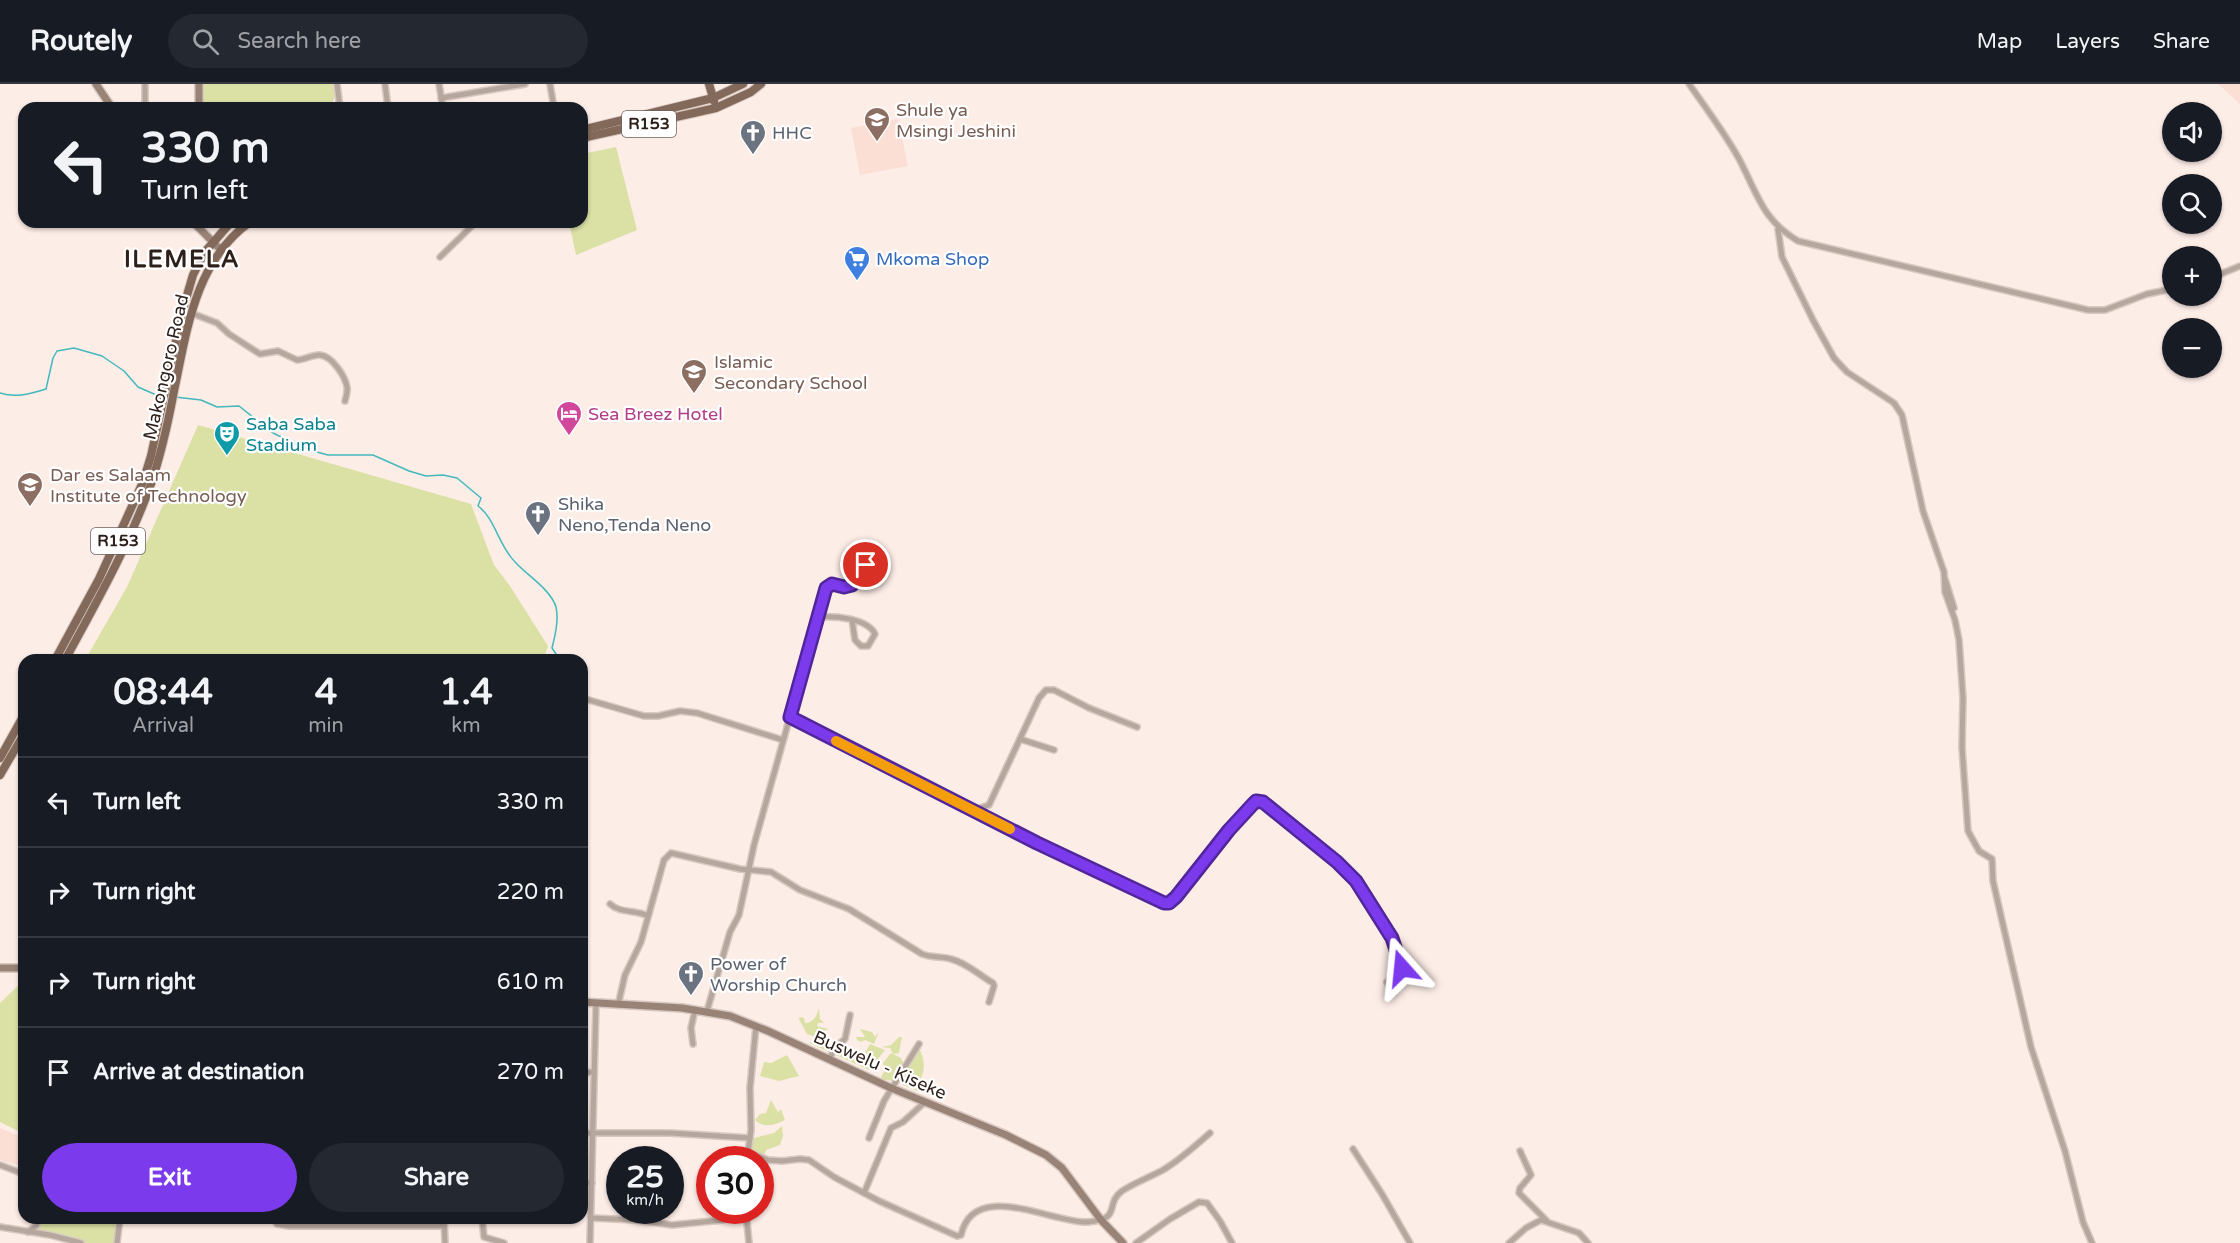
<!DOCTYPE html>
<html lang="en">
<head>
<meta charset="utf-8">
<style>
  body { margin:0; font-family:"Varela Round",sans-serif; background:#242831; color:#f1f3f6; height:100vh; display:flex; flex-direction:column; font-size:22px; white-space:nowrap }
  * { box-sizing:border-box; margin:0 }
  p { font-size:20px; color:#9ea1a6 }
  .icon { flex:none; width:33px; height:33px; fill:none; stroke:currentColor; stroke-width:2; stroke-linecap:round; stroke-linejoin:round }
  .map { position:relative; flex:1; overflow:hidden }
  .sheet { position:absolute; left:18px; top:570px; width:570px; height:570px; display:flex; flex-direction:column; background:#171b24; border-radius:18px; box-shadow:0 2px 4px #0004 }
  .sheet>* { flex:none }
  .banner { position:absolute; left:18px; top:18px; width:570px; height:126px; border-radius:18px; box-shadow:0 2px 4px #0004; background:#171b24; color:#f1f3f6; overflow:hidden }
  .controls { position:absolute; left:2162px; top:18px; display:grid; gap:12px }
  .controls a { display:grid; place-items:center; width:60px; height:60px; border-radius:50%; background:#171b24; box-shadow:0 2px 4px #0004; font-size:30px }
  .speed { position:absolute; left:606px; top:1062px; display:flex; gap:12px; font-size:30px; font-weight:700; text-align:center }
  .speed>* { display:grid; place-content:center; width:78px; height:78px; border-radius:50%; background:#171b24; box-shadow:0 2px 4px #0004; line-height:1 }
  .speed small { font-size:15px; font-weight:400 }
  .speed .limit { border:9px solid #d22; background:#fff; color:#111 }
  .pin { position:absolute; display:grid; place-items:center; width:51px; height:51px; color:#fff; margin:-26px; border:3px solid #fff; border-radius:50%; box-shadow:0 2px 6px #0007 }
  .me { position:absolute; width:66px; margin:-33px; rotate:342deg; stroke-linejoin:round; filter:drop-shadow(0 0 4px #0008) }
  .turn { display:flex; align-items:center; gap:21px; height:126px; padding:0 24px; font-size:27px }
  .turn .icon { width:78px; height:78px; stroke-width:2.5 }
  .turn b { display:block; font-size:42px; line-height:51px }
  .eta { display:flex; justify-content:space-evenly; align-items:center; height:102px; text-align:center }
  .eta b { font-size:36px; font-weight:700; line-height:42px }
  .primary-button { display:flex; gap:12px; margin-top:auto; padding:12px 24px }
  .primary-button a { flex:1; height:69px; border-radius:36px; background:#7c3aed; color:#fff; font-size:24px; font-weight:700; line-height:69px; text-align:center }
  .primary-button a+a { background:#242831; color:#f1f3f6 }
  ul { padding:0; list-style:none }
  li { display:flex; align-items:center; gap:18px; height:90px; padding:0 24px; border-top:2px solid #363941 }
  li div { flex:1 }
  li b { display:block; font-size:22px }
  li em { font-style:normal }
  header { display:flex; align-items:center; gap:36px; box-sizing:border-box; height:84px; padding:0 30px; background:#171b24; border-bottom:2px solid #363941 }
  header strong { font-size:28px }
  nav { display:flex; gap:33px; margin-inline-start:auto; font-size:21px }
  .search { width:420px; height:54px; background:#242831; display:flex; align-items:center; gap:15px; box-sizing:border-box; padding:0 21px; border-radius:33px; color:#9ea1a6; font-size:22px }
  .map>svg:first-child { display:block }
</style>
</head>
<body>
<header>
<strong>Routely</strong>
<div class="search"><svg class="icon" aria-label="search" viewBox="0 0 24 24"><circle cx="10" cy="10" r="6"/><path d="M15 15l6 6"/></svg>Search here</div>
<nav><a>Map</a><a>Layers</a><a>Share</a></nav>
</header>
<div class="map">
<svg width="2240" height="1159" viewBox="0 0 2240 1159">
  <rect width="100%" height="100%" fill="#fdede7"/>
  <g fill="#fbdfd4">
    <polygon points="2218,0 2240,0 2240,20"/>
    <polygon points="898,35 908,82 860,91 851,44"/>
    <polygon points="0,1044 24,1054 24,1083 0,1076"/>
  </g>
  <g fill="#dbe1a5">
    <polygon points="201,0 333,0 335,13 329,24 202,24"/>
    <polygon points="616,63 637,146 576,171 569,138 582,138 582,70"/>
    <polygon points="198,341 471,420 494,481 510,502 548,562 543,576 85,576 127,503"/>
    <polygon points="24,896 24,1050 0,1038 0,919"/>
    <path d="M819 924 820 935 824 939H818L817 942 828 945 822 949 828 958 807 950 799 935 800 933 804 934 805 939C813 939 817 932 819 924Z"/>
    <polygon points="860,945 872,948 875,953 879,948 874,960 865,956 861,958 857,956 856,953 865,953"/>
    <polygon points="899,953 902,953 899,969 893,970 890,964 882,963 891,961"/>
    <polygon points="816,957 838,971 846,970 862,974 870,960 885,966 869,986 809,959"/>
    <path d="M919 964C928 982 923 988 917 1007L903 1001 899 994 907 971Z"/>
    <polygon points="891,969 901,974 903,978 896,995 898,1001 893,997 880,995 885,986 883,979"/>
    <polygon points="787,971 799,992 779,997 760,992 764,978 771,979"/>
    <path d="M771 1016 778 1028 781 1025 785 1036C775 1041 764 1045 755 1036L760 1030 766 1029Z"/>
    <polygon points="782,1042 783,1052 780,1061 766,1066 764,1072 751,1068 754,1054 774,1049"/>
    <polygon points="38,1134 116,1134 116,1159 84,1159 35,1147"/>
  </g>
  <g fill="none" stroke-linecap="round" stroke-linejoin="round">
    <g stroke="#43b8bd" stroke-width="1.5">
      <path d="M0 309C16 314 30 310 46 305L53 274 57 267 74 264 102 272 124 287 138 303 161 313"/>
      <path d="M175 313 201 316 217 323 239 322 273 349 306 365 328 371H373L409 387 426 392 443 391 457 394 481 414 478 422C495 434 499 463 516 479 527 491 551 506 556 523 559 536 555 552 552 564L560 576"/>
    </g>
    <defs>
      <g id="street">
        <polyline points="337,0 340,24"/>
        <polyline points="385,0 388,24"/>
        <polyline points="439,0 443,24"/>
        <polyline points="550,0 554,24"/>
        <path d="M1689 0C1706 24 1724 48 1738 73 1757 108 1761 135 1798 157L2088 226H2105L2147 210 2172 205"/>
        <polyline points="441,14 525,0"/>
        <polyline points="145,24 145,0"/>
        <polyline points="1778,145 1782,173 1813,236 1834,274 1847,288 1894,319 1902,331 1923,427 1944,488 1945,508 1955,536 1959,556 1963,614 1962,663 1968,747 1979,767 1992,775 1993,797 2031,963 2065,1067 2083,1138 2092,1159"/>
        <polyline points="440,173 476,138"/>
        <polyline points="2211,194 2240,182"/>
        <path d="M191 229 217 239 229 250 260 270 278 267 297 276C305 276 313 270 320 271 332 272 345 292 347 303 348 308 346 312 345 317"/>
        <polyline points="1945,495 1954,524"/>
        <path d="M819 533C835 532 867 534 875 550L868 562H861L855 556 852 536"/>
        <polyline points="582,614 644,632 658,632 680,627 697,629 783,656"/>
        <polyline points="790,633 1037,759 1164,819 1169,819 1177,813 1229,746 1253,720 1259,717 1263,718 1337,778 1356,797 1392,854 1399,869 1402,886 1387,898 1393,909"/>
        <polyline points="1020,655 1054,666"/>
        <polyline points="975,726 989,721 1039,614 1046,606 1054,606 1089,624 1137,643"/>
        <path d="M610 820C621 830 635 825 648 832"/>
        <path d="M618 921 625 891 641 858 664 776 671 769 740 785 771 788 800 806 849 825 922 870C932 874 941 872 951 875 967 879 979 891 993 899L994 902 989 918"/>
        <polyline points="707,927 730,848 739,831 754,761 826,504 832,500 845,503 852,501 866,481"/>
        <polyline points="693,960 691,944 695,926"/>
        <polyline points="829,976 835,963 845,955 850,931"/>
        <polyline points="582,989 593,988"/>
        <polyline points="582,1049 670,1049 750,1054"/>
        <polyline points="869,1054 884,1017 919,960"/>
        <polyline points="1353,1065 1382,1110 1410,1159"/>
        <polyline points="1520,1067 1531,1091 1520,1104 1519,1109 1546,1136"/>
        <path d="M748 1068 768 1076 782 1077 800 1075 809 1076 834 1093 879 1117 957 1152 961 1151C974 1094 1054 1140 1088 1138 1123 1135 1104 1120 1122 1107 1134 1099 1150 1093 1163 1086 1180 1076 1195 1062 1210 1049"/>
        <polyline points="747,1076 751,1046 750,1004 756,942"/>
        <polyline points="0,1081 24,1090"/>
        <polyline points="582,1099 592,1099"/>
        <polyline points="864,1109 891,1044 903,1038 925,1018"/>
        <polyline points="746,1128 749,1159"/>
        <polyline points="273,1134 277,1140 289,1142 444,1142"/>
        <polyline points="444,1134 445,1159"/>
        <polyline points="482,1134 484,1153 504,1159"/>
        <polyline points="591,1134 637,1136 672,1141 723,1136 746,1130"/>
        <polyline points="0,1143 50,1151 81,1159"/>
        <polyline points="28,1148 36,1142 39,1134"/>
        <polyline points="117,1159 120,1134"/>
        <polyline points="590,1159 596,919"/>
        <polyline points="1136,1159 1170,1135 1199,1118 1207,1119 1220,1137 1232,1159"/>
        <polyline points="1509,1159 1526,1144 1541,1136 1579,1149 1588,1159"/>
      </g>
      <g id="secondary">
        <polyline points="96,0 112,24"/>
        <polyline points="199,24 199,0"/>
        <polyline points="193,138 220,165"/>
        <polyline points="0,884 24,884"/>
        <polyline points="582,918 682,924 730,932 768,947 891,1004 1006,1051 1046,1071 1062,1084 1101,1136 1123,1159"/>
      </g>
      <g id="primary">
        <polyline points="709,0 714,17"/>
        <polyline points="582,46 713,14 743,0"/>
        <polyline points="582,54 716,24 751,8 761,0"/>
        <polyline points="55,576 99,495 143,398 151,372 183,225 193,191 204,169 231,138"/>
        <path d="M65 576C96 519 129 461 151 400 161 370 168 339 174 307 187 246 195 177 250 138"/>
        <polyline points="0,674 24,631"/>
        <polyline points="0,691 24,650"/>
      </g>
    </defs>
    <use href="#street" stroke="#d8c8c2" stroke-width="8"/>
    <use href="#secondary" stroke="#d8c8c2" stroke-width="10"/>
    <use href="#primary" stroke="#d8c8c2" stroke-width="10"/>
    <use href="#street" stroke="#b6a79e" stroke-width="5"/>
    <use href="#secondary" stroke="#998376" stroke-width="7"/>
    <use href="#primary" stroke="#83695a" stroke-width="8"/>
  </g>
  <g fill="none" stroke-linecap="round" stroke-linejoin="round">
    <defs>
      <polyline id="route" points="866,481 852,501 844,503 832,500 826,504 790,633 1037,759 1164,819 1169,819 1176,813 1229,746 1253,720 1256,717 1263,718 1337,778 1356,797 1392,854 1402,884"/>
    </defs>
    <use href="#route" stroke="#51269a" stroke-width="15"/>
    <use href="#route" stroke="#7c3aed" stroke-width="10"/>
    <polyline stroke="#f59e0b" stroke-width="10" points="836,657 1010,745"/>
  </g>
  <defs>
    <symbol id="school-pin" viewBox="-11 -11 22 30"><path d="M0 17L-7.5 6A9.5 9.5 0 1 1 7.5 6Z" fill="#8d6e63" stroke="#fff"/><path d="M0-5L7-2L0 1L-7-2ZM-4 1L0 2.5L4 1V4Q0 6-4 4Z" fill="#fff"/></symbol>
    <symbol id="church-pin" viewBox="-11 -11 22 30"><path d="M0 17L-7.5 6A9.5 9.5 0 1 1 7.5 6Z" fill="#6b7280" stroke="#fff"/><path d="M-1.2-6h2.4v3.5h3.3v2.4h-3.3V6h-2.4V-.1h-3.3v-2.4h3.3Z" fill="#fff"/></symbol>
    <symbol id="supermarket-pin" viewBox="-11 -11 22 30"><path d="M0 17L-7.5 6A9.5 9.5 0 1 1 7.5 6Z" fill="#3f7fe0" stroke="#fff"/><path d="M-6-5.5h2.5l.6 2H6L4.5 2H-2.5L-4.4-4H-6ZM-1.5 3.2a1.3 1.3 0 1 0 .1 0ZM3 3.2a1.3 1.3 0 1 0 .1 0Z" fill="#fff"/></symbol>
    <symbol id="hotel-pin" viewBox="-11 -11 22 30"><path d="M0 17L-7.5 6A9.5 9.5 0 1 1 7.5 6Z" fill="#d1479c" stroke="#fff"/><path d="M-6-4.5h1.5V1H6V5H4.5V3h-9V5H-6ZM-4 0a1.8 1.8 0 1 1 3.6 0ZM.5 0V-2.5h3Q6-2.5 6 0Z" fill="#fff"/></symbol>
    <symbol id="theatre-pin" viewBox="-11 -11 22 30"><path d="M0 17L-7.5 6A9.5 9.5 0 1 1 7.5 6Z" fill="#0f9aa8" stroke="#fff"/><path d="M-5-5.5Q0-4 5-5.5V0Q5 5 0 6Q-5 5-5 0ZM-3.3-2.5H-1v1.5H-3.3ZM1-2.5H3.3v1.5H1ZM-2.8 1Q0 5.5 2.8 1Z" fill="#fff"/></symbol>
    <symbol id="university-pin" viewBox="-11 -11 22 30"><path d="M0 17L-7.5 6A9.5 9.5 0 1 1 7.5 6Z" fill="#8d6e63" stroke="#fff"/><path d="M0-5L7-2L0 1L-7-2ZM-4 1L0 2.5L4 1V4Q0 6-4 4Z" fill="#fff"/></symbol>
  </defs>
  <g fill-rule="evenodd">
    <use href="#school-pin" x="862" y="21" width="30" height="40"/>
    <use href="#church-pin" x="738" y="34" width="30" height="40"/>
    <use href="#supermarket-pin" x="842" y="160" width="30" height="40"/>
    <use href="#school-pin" x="679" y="273" width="30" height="40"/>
    <use href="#hotel-pin" x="554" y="315" width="30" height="40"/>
    <use href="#theatre-pin" x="212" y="335" width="30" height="40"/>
    <use href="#university-pin" x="15" y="386" width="30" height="40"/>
    <use href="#church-pin" x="523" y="415" width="30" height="40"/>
    <use href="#church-pin" x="676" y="875" width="30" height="40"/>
  </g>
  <g text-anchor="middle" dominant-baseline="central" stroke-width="4.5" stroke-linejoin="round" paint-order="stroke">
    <g fill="#fff" stroke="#6c625e" stroke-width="1.5">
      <rect x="622" y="27" width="54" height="26" rx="4.5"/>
      <rect x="91" y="444" width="54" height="26" rx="4.5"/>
    </g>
    <g font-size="16" font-weight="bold" fill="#2d1f19">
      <text x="649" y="40">R153</text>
      <text x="118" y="457">R153</text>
    </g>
    <g font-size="18" fill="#785e54" stroke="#fff" text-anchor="start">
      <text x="896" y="26">Shule ya<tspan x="896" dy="21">Msingi Jeshini</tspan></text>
      <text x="714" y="278">Islamic<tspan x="714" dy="21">Secondary School</tspan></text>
      <text x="50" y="391">Dar es Salaam<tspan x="50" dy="21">Institute of Technology</tspan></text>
    </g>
    <g font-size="18" fill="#5b616d" stroke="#fff" text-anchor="start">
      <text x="772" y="49">HHC</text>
      <text x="558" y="420">Shika<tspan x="558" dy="21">Neno,Tenda Neno</tspan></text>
      <text x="710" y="880">Power of<tspan x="710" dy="21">Worship Church</tspan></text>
    </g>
    <g font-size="18" fill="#366cbe" stroke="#fff" text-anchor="start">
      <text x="876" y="175">Mkoma Shop</text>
    </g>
    <g font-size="18" fill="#2d1f19" stroke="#fff">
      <text transform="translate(166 283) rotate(-77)">Makongoro Road</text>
      <text transform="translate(880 981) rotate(24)">Buswelu - Kiseke</text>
    </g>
    <g font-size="18" fill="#b23c85" stroke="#fff" text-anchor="start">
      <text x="588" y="330">Sea Breez Hotel</text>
    </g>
    <g font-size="18" fill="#0d838f" stroke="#fff" text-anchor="start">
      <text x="246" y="340">Saba Saba<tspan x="246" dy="21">Stadium</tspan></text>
    </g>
    <g font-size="24" font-weight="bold" letter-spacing="1.5" fill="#2d1f19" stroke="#fff">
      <text x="182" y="175">ILEMELA</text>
    </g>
  </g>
</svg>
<div class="controls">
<a><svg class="icon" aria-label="sound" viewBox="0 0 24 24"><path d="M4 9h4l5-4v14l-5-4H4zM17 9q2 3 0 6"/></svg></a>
<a><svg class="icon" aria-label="search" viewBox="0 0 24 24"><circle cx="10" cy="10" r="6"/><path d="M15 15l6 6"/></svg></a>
<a>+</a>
<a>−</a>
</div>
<div class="speed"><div>25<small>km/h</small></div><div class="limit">30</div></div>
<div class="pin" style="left:866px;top:481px;background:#d93025"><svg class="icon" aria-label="arrive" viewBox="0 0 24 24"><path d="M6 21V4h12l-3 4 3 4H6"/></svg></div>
<svg class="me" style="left:1402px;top:884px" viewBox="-20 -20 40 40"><path d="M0-17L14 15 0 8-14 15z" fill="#7c3aed" stroke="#fff" stroke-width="4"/></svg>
<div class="banner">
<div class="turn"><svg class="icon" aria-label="left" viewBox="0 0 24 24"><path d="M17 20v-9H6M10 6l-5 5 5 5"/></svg><div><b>330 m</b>Turn left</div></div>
</div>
<section class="sheet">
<div class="eta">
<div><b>08:44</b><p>Arrival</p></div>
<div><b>4</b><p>min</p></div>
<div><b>1.4</b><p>km</p></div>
</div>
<ul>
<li><svg class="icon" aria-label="left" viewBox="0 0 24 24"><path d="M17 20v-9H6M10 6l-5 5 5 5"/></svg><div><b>Turn left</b></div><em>330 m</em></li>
<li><svg class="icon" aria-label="right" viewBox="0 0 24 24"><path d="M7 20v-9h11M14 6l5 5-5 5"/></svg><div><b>Turn right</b></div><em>220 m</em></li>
<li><svg class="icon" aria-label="right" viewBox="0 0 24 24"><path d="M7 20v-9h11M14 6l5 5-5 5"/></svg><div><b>Turn right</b></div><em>610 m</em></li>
<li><svg class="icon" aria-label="arrive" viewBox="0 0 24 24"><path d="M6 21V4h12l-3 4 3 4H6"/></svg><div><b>Arrive at destination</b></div><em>270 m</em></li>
</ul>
<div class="primary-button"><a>Exit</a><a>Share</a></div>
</section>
</div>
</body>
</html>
